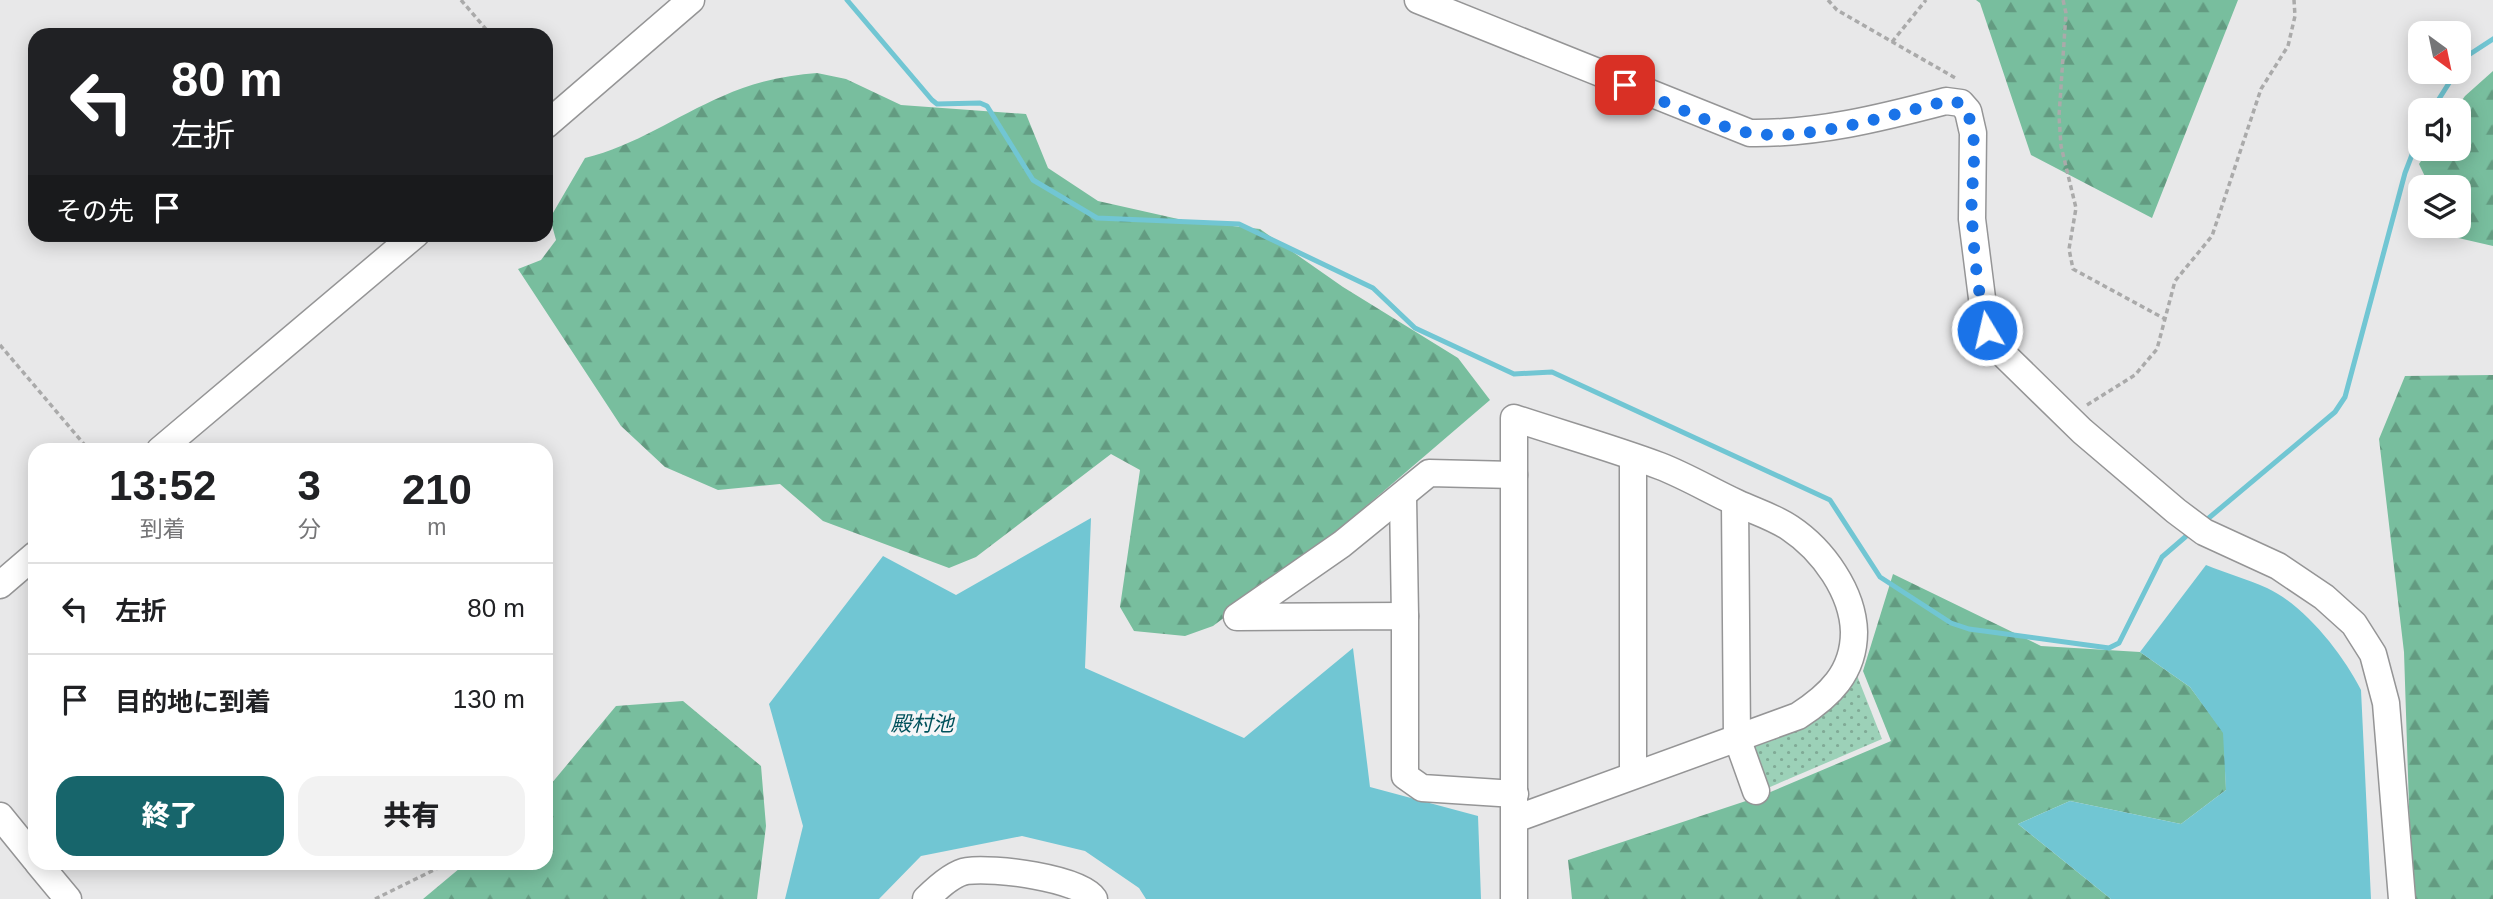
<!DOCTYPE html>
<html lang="ja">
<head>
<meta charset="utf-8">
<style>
  body { margin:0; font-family:Arial,"Noto Sans JP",sans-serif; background:#f2f2f2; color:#202124; height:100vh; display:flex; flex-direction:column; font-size:26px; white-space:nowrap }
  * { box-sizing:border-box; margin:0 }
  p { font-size:23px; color:#757577 }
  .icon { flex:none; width:38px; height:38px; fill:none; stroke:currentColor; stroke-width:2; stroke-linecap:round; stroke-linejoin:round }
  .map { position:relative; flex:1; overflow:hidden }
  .drawer { position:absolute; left:28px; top:443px; width:525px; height:427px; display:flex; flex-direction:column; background:#fff; border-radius:21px; box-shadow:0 4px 18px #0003 }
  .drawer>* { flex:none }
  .guide { position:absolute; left:28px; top:28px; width:525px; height:214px; border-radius:21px; box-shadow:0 4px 18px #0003; background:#202124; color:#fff; overflow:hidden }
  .needle { width:46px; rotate:147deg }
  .buttons { position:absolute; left:2408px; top:21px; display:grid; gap:14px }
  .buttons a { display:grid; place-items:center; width:63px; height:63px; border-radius:14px; background:#fff; box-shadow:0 4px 18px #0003; font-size:35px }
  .pin { position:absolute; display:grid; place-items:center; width:60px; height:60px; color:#fff; margin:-30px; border-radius:14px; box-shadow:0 4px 10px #0006 }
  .me { position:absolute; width:77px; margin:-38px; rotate:351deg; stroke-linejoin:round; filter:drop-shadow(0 0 5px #0008) }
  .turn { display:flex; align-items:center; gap:24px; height:147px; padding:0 28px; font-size:32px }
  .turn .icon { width:91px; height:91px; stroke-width:2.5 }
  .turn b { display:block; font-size:49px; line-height:60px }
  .then { display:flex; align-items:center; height:66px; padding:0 28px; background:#0003; gap:14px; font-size:26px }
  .eta { display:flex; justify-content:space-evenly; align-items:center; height:119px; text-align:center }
  .eta b { font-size:42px; font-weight:800; line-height:49px }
  .primary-button { display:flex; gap:14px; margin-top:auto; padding:14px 28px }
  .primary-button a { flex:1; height:80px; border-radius:21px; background:#17656b; color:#fff; font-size:28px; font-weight:800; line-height:80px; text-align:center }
  .primary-button a+a { background:#f2f2f2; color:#202124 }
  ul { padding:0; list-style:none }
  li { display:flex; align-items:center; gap:21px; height:91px; padding:0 28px; border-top:2px solid #e0e0e0 }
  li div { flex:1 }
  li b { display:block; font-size:26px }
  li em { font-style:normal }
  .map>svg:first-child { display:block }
</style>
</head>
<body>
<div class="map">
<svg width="2493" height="899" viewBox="0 0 2493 899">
  <defs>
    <pattern id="forest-firs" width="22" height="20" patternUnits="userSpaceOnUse" patternTransform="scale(1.75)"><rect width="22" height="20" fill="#78be9e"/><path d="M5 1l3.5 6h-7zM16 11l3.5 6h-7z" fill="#639b81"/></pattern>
    <pattern id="park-dots" width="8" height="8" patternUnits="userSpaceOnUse" patternTransform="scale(1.75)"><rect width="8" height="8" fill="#9cd1b8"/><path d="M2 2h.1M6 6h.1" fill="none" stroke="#80aa96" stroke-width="1.8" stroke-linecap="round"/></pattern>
  </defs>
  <rect width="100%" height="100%" fill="#e8e8e9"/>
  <g fill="url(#forest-firs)">
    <polygon points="1976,0 2238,0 2152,218 2031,155 1980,3"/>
    <polygon points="2493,71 2493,246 2454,237 2448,226 2459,226 2459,187 2430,187 2419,164 2429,149 2459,149 2459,110 2455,110 2465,96"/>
    <path d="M817 73 846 79 901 105 1026 114 1048 168 1098 201 1187 221 1260 229 1343 287 1458 358 1490 400 1322 544 1213 626 1185 636 1134 631 1120 607 1140 470 1111 454 976 557 949 568 823 521 780 484 718 490 665 467 621 426 518 269 541 260 556 240 550 218 585 158C635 146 676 116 723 96 751 83 786 75 817 73Z"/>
    <polygon points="2493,375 2493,899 2412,899 2404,652 2379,439 2405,376"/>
    <polygon points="1893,574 2041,646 2140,652 2190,687 2224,733 2226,790 2181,824 2070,801 2018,824 2111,899 1572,899 1568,860 1761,796 1891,741 1863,671"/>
    <polygon points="683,701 761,766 766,826 757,899 423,899 466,863 546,863 546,790 616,706"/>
  </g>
  <polygon fill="url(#park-dots)" points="1856,673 1882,739 1763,790 1751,743"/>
  <g fill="#71c6d3">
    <polygon points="1091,518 1085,668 1244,738 1353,648 1370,787 1478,816 1481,899 1146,899 1139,888 1085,851 1022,836 921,856 879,899 785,899 803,826 769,704 883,556 956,595"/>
    <path d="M2206 565C2226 573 2247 579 2267 588 2305 606 2342 653 2361 690L2371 899H2111L2018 824 2070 801 2181 824 2226 790 2223 733 2190 687 2140 652Z"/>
  </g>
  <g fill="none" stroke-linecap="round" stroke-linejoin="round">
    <g stroke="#71c6d3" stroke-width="5">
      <polyline points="847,0 932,100 937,104 980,103 987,106 1033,180 1097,218 1239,224 1373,288 1415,328 1514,374 1552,372 1830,500 1880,577 1951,623 1969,629 2109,648 2119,643 2162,557 2191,532"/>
      <polyline points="2459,68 2467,56 2493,39"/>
      <polyline points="2432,110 2456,72"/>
      <polyline points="2204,522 2335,412 2345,397 2405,173 2420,134"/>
    </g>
    <defs>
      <g id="minor">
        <path d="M1418 0 1750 133C1817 134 1881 118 1946 101L1961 103 1968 111 1973 133 1972 219 1985 322 1997 348 2082 431 2176 511 2204 532 2278 566 2324 597 2354 624 2373 654 2386 703 2402 899"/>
        <polyline points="546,125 691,0"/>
        <polyline points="160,450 416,234"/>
        <polyline points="1633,458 1633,775"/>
        <polyline points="1514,475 1429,473 1342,544 1237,617 1405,616 1405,776 1422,788 1515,794"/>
        <polyline points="1403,497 1405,616"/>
        <polyline points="1735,503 1737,738 1756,791"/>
        <polyline points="0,585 35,555"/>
        <polyline points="0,816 35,859"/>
        <polyline points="38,863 68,899"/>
        <path d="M926 899C936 889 953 873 967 871 993 867 1080 878 1094 899"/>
        <path d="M1514 899V418C1562 434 1612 448 1660 466 1686 476 1711 491 1737 503 1754 511 1774 517 1790 528 1823 550 1853 592 1854 632 1854 673 1829 696 1798 716L1515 819"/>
      </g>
    </defs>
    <use href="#minor" stroke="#959596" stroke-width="29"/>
    <g stroke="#aaa" stroke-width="3.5" stroke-dasharray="5 3.5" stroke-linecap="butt">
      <polyline points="461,0 491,35"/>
      <polyline points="1828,0 1837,10 1957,79"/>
      <polyline points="2063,0 2066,13 2059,116 2061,146 2076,208 2069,249 2073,269 2165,319"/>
      <polyline points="1892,42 1926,0"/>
      <polyline points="0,345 89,450"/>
      <polyline points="2087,405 2135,375 2157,349 2175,281 2212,236 2261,89 2288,46 2295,16 2294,0"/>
      <polyline points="375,899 442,866 439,863"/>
    </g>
    <use href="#minor" stroke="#fff" stroke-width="26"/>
  </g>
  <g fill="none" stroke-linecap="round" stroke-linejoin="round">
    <path stroke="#1a73e8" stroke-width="12" stroke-dasharray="0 21.6" d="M1625 85C1660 99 1714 127 1750 133 1807 142 1890 115 1946 101L1961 103C1984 132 1969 183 1972 218 1974 254 1978 295 1987 330"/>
  </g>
  <g text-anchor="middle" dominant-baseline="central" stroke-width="7" stroke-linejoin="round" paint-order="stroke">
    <g font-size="21" font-style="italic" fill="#00515b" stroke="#f5f5f7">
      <text x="922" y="723">殿村池</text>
    </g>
  </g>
</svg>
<div class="buttons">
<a><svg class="needle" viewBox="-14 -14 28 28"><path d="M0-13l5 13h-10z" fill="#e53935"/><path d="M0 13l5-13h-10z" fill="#757577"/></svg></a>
<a><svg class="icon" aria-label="sound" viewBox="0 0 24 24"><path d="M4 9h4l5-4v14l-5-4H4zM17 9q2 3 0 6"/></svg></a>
<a><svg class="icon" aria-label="layers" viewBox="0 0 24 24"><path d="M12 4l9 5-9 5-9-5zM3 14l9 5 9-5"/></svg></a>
</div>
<div class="pin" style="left:1625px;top:85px;background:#d93025"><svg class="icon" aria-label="arrive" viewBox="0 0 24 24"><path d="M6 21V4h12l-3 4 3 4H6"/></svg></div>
<svg class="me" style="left:1987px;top:330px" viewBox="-20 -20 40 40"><circle r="17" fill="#1a73e8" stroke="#fff" stroke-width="3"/><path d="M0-11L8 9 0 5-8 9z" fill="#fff"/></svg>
<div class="guide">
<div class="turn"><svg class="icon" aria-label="left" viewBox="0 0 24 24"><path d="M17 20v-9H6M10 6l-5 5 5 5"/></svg><div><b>80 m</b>左折</div></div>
<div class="then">その先<svg class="icon" aria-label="arrive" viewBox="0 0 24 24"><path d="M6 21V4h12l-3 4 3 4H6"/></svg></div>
</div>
<section class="drawer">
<div class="eta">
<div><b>13:52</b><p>到着</p></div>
<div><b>3</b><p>分</p></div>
<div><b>210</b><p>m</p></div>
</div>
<ul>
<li><svg class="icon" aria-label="left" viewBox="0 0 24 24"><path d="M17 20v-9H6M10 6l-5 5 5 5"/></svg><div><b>左折</b></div><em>80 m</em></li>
<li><svg class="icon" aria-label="arrive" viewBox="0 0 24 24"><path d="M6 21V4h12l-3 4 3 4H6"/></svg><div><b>目的地に到着</b></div><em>130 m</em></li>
</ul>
<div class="primary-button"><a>終了</a><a>共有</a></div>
</section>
</div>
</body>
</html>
